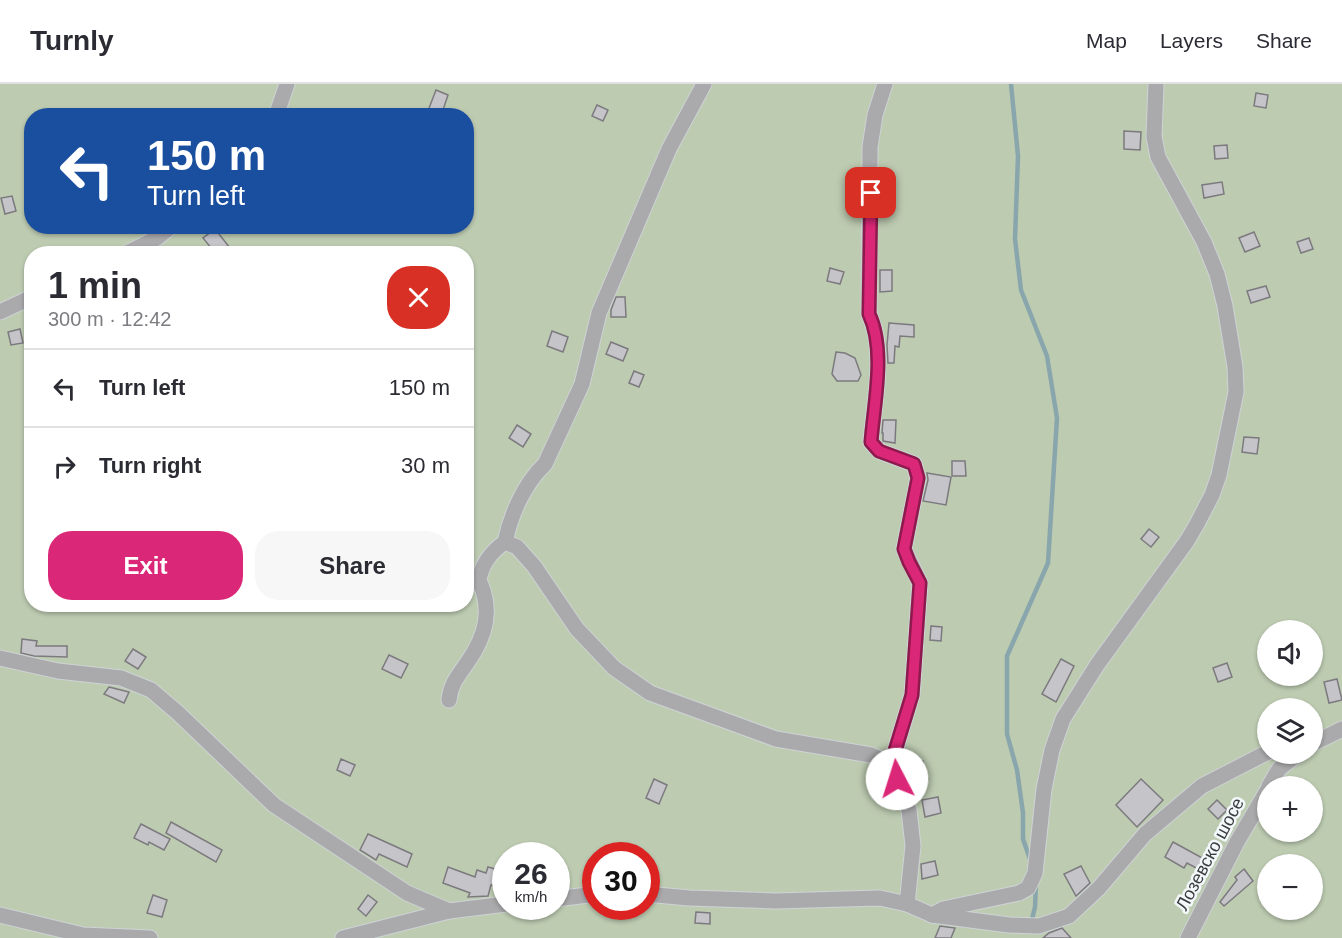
<!DOCTYPE html>
<html lang="en">
<head>
<meta charset="utf-8">
<style>
  body { margin:0; font-family:Helvetica,sans-serif; background:#f7f7f7; color:#2b2b33; height:100vh; display:flex; flex-direction:column; font-size:22px; white-space:nowrap }
  * { box-sizing:border-box; margin:0 }
  p { font-size:20px; color:#7c7c81 }
  .icon { flex:none; width:33px; height:33px; fill:none; stroke:currentColor; stroke-width:2; stroke-linecap:round; stroke-linejoin:round }
  .map { position:relative; flex:1; overflow:hidden }
  .side { position:absolute; left:24px; top:162px; width:450px; height:366px; display:flex; flex-direction:column; background:#fff; border-radius:24px; box-shadow:0 2px 4px #0004 }
  .side>* { flex:none }
  .hud { position:absolute; left:24px; top:24px; width:450px; height:126px; border-radius:24px; box-shadow:0 2px 4px #0004; background:#1a4fa0; color:#fff; overflow:hidden }
  .buttons { position:absolute; left:1257px; top:536px; display:grid; gap:12px }
  .buttons a { display:grid; place-items:center; width:66px; height:66px; border-radius:50%; background:#fff; box-shadow:0 2px 4px #0004; font-size:30px }
  .speed { position:absolute; left:492px; top:758px; display:flex; gap:12px; font-size:30px; font-weight:700; text-align:center }
  .speed>* { display:grid; place-content:center; width:78px; height:78px; border-radius:50%; background:#fff; box-shadow:0 2px 4px #0004; line-height:1 }
  .speed small { font-size:15px; font-weight:400 }
  .speed .limit { border:9px solid #d22; background:#fff; color:#111 }
  .pin { position:absolute; display:grid; place-items:center; width:51px; height:51px; color:#fff; margin:-26px; border-radius:12px; box-shadow:0 3px 9px #0006 }
  .me { position:absolute; width:66px; margin:-33px; rotate:355deg; stroke-linejoin:round; filter:drop-shadow(0 0 4px #0008) }
  .turn { display:flex; align-items:center; gap:21px; height:126px; padding:0 24px; font-size:27px }
  .turn .icon { width:78px; height:78px; stroke-width:2.5 }
  .turn b { display:block; font-size:42px; line-height:51px }
  .round { display:grid; place-items:center; flex:none; width:63px; height:63px; border-radius:24px; background:#f7f7f7 }
  .summary { display:flex; align-items:center; justify-content:space-between; height:102px; padding:0 24px }
  h1 { font-size:36px; font-weight:600; line-height:45px }
  .action { display:flex; gap:12px; margin-top:auto; padding:12px 24px }
  .action a { flex:1; height:69px; border-radius:24px; background:#db2777; color:#fff; font-size:24px; font-weight:600; line-height:69px; text-align:center }
  .action a+a { background:#f7f7f7; color:#2b2b33 }
  ul { padding:0; list-style:none }
  li { display:flex; align-items:center; gap:18px; height:78px; padding:0 24px; border-top:2px solid #e1e1e2 }
  li div { flex:1 }
  li b { display:block; font-size:22px }
  li em { font-style:normal }
  header { display:flex; align-items:center; gap:36px; box-sizing:border-box; height:84px; padding:0 30px; background:#fff; border-bottom:2px solid #e1e1e2 }
  header strong { font-size:28px }
  nav { display:flex; gap:33px; margin-inline-start:auto; font-size:21px }
  .map>svg:first-child { display:block }
</style>
</head>
<body>
<header>
<strong>Turnly</strong>
<nav><a>Map</a><a>Layers</a><a>Share</a></nav>
</header>
<div class="map">
<svg width="1342" height="854" viewBox="0 0 1342 854">
  <rect width="100%" height="100%" fill="#f3f8fb"/>
  <path fill="#bdcbb1" fill-rule="evenodd" d="M0 0H1342V854H0ZM32 32H466V142H32ZM32 170H466V520H32ZM1268 546H1312V591H1268ZM1268 624H1312V669H1268ZM1268 702H1312V747H1268ZM506 771H556V822H506ZM596 771H646V822H596ZM1268 780H1312V825H1268Z"/>
  <g fill="none" stroke-linecap="round" stroke-linejoin="round">
    <g stroke="#89a6ad" stroke-width="4.5">
      <polyline points="1011,0 1018,72 1015,155 1021,206 1047,272 1057,334 1048,479 1007,572 1007,650 1017,686 1023,729 1023,755 1031,778"/>
      <polyline points="1032,835 1035,823 1036,799"/>
    </g>
  </g>
  <g fill="#c5c4c8" stroke="#7c7a7f" stroke-width="1.5">
    <polygon points="436,6 448,11 441,32 426,32"/>
    <polygon points="1256,9 1268,11 1266,24 1254,22"/>
    <polygon points="597,21 608,26 603,37 592,32"/>
    <polygon points="1124,47 1141,48 1140,66 1124,65"/>
    <polygon points="1227,61 1228,74 1215,75 1214,62"/>
    <polygon points="1222,98 1224,110 1204,114 1202,101"/>
    <polygon points="12,112 16,127 5,130 1,114"/>
    <polygon points="215,145 230,164 223,170 216,170 203,154"/>
    <polygon points="1254,148 1260,162 1245,168 1239,154"/>
    <polygon points="1309,154 1313,165 1301,169 1297,158"/>
    <polygon points="830,184 844,188 840,200 827,197"/>
    <polygon points="880,186 892,186 892,207 880,208"/>
    <polygon points="1266,202 1270,213 1251,219 1247,207"/>
    <polygon points="616,213 625,213 626,233 611,233 611,226"/>
    <polygon points="889,239 914,241 914,253 900,252 899,263 895,262 894,279 888,279 887,261"/>
    <polygon points="20,245 23,259 11,261 8,248"/>
    <polygon points="552,247 568,253 563,268 547,262"/>
    <polygon points="611,258 628,265 623,277 606,270"/>
    <polygon points="836,268 845,269 855,274 861,291 858,297 837,297 832,290"/>
    <polygon points="634,287 644,291 639,303 629,299"/>
    <polygon points="883,336 896,336 895,359 883,357 883,349 882,349"/>
    <polygon points="517,341 531,350 523,363 509,354"/>
    <polygon points="1244,353 1259,354 1257,370 1242,368"/>
    <polygon points="952,377 965,377 966,392 952,392"/>
    <polygon points="927,389 951,393 946,421 923,417 928,396"/>
    <polygon points="1149,445 1159,453 1151,463 1141,455"/>
    <polygon points="931,542 942,543 941,557 930,556"/>
    <polygon points="22,555 37,557 36,562 67,562 67,573 34,572 21,569"/>
    <polygon points="133,565 146,573 138,585 125,577"/>
    <polygon points="389,571 408,580 401,594 382,585"/>
    <polygon points="1061,575 1074,582 1056,618 1042,610"/>
    <polygon points="1227,579 1232,593 1218,598 1213,584"/>
    <polygon points="1337,595 1342,616 1329,619 1324,598"/>
    <polygon points="109,603 129,608 124,619 104,610"/>
    <polygon points="341,675 355,681 350,692 337,686"/>
    <polygon points="923,677 927,696 911,700 907,680"/>
    <polygon points="654,695 667,701 659,720 646,714"/>
    <polygon points="1141,695 1163,716 1137,743 1116,721"/>
    <polygon points="938,713 941,729 925,733 922,716"/>
    <polygon points="1217,716 1227,726 1218,735 1208,725"/>
    <polygon points="171,738 222,766 216,778 166,749"/>
    <polygon points="141,740 170,755 164,766 149,758 148,761 134,754"/>
    <polygon points="368,750 412,770 407,783 379,770 376,776 360,766"/>
    <polygon points="1173,758 1206,776 1200,786 1187,779 1184,784 1165,773"/>
    <polygon points="935,777 938,791 922,795 921,780"/>
    <polygon points="1081,782 1090,799 1076,812 1064,790"/>
    <polygon points="448,783 475,793 477,786 486,789 488,783 506,788 506,805 491,801 488,812 468,813 470,809 443,799"/>
    <polygon points="1244,785 1253,797 1224,822 1220,818 1237,796 1235,793"/>
    <polygon points="153,811 167,816 162,833 147,829"/>
    <polygon points="368,811 377,818 366,832 358,825"/>
    <polygon points="696,828 710,829 710,840 695,839"/>
    <polygon points="940,842 955,844 951,854 935,854"/>
    <polygon points="1062,844 1071,854 1043,854 1049,849"/>
  </g>
  <g fill="none" stroke-linecap="round" stroke-linejoin="round">
    <defs>
      <g id="minor">
        <path d="M885 0 875 31 870 63 869 230C886 265 874 319 871 358L879 367 914 380 918 394 904 465 920 499 912 611 891 680 909 726 913 762 907 820"/>
        <polyline points="276,32 287,0"/>
        <polyline points="125,170 157,154 172,142"/>
        <polyline points="0,228 32,213"/>
        <path d="M505 458C511 430 524 400 545 380L582 300 599 229 669 65 704 0"/>
        <path d="M466 499 479 496C482 479 491 468 505 458L517 463 534 482 577 545 614 584 650 609 776 655 871 671 891 680"/>
        <polyline points="0,574 58,587 121,594 151,606 178,629 274,721 407,809 449,827"/>
        <path d="M449 616C451 599 458 592 467 579 486 552 493 526 479 496"/>
        <polyline points="1312,660 1342,645"/>
        <polyline points="1269,702 1279,685 1299,669"/>
        <polyline points="646,810 689,814 776,817 880,814 907,820 932,831 1009,841 1039,842 1069,832 1099,804 1145,750 1202,702 1268,668"/>
        <polyline points="556,815 596,810"/>
        <polyline points="0,831 83,851 150,854"/>
        <polyline points="932,831 943,825 1019,809 1028,804 1035,789 1044,705 1052,666 1063,635 1097,581 1187,457 1197,440 1212,411 1219,391 1236,308 1235,283 1225,222 1217,190 1204,158 1158,73 1154,53 1156,0"/>
        <polyline points="343,854 449,827 506,820"/>
        <polyline points="1188,854 1237,758 1268,705"/>
      </g>
    </defs>
    <use href="#minor" stroke="#ced3d5" stroke-width="17"/>
    <use href="#minor" stroke="#aaaaac" stroke-width="15"/>
  </g>
  <g fill="none" stroke-linecap="round" stroke-linejoin="round">
    <defs>
      <path id="route" d="M871 109 869 230C886 266 874 319 871 358L879 367 914 380 918 394 904 465 909 478 920 499 912 611 891 680 897 695"/>
    </defs>
    <use href="#route" stroke="#8e194d" stroke-width="15"/>
    <use href="#route" stroke="#db2777" stroke-width="10"/>
  </g>
  <g text-anchor="middle" dominant-baseline="central" stroke-width="5" stroke-linejoin="round" paint-order="stroke">
    <g font-size="18" fill="#3b3d3e" stroke="#f3f8fb">
      <text transform="translate(1210 770) rotate(-62)">Лозевско шосе</text>
    </g>
  </g>
</svg>
<div class="buttons">
<a><svg class="icon" aria-label="sound" viewBox="0 0 24 24"><path d="M4 9h4l5-4v14l-5-4H4zM17 9q2 3 0 6"/></svg></a>
<a><svg class="icon" aria-label="layers" viewBox="0 0 24 24"><path d="M12 4l9 5-9 5-9-5zM3 14l9 5 9-5"/></svg></a>
<a>+</a>
<a>−</a>
</div>
<div class="speed"><div>26<small>km/h</small></div><div class="limit">30</div></div>
<div class="pin" style="left:871px;top:109px;background:#d93025"><svg class="icon" aria-label="arrive" viewBox="0 0 24 24"><path d="M6 21V4h12l-3 4 3 4H6"/></svg></div>
<svg class="me" style="left:897px;top:695px" viewBox="-20 -20 40 40"><circle r="19" fill="#fff"/><path d="M0-13L10 11 0 6-10 11z" fill="#db2777"/></svg>
<div class="hud">
<div class="turn"><svg class="icon" aria-label="left" viewBox="0 0 24 24"><path d="M17 20v-9H6M10 6l-5 5 5 5"/></svg><div><b>150 m</b>Turn left</div></div>
</div>
<section class="side">
<div class="summary"><div><h1>1 min</h1><p>300 m · 12:42</p></div><a class="round" style="background:#d93025;color:#fff"><svg class="icon" aria-label="close" viewBox="0 0 24 24"><path d="M6 6l12 12M18 6L6 18"/></svg></a></div>
<ul>
<li><svg class="icon" aria-label="left" viewBox="0 0 24 24"><path d="M17 20v-9H6M10 6l-5 5 5 5"/></svg><div><b>Turn left</b></div><em>150 m</em></li>
<li><svg class="icon" aria-label="right" viewBox="0 0 24 24"><path d="M7 20v-9h11M14 6l5 5-5 5"/></svg><div><b>Turn right</b></div><em>30 m</em></li>
</ul>
<div class="action"><a>Exit</a><a>Share</a></div>
</section>
</div>
</body>
</html>
